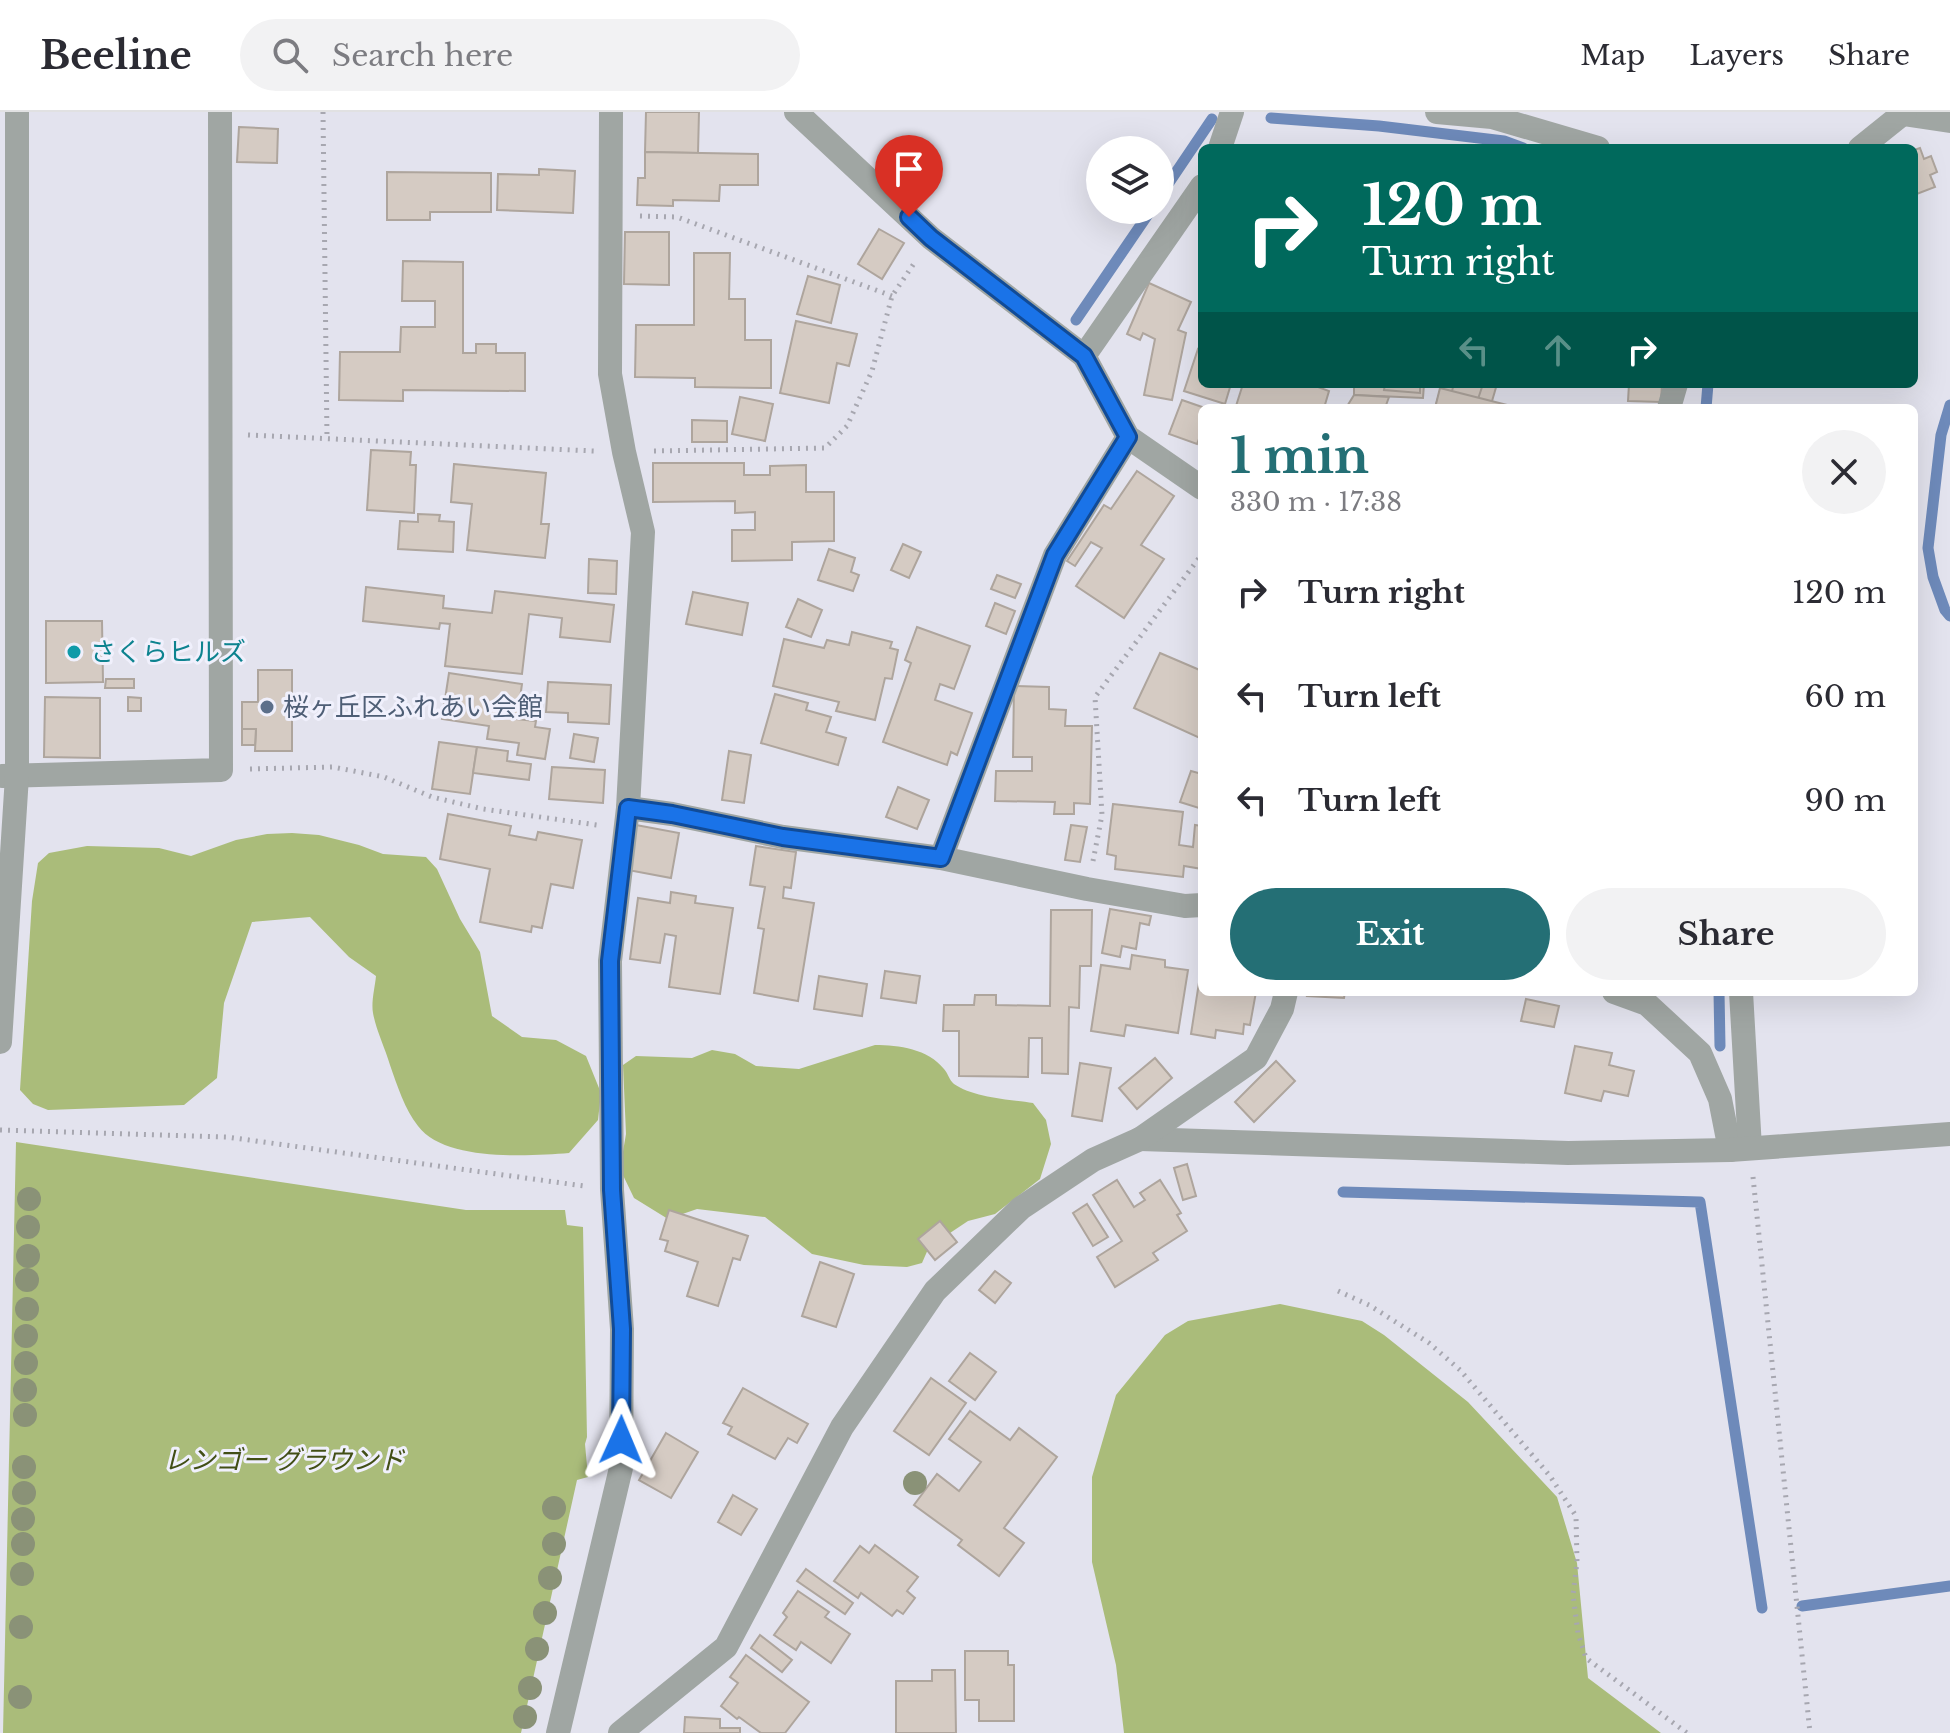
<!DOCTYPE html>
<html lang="en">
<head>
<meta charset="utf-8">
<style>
  body { margin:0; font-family:"Libre Baskerville","Noto Sans JP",serif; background:#f2f2f3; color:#2b2b33; height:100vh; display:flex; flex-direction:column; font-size:30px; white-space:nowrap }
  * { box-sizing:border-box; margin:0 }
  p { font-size:26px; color:#7c7c81 }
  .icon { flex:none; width:44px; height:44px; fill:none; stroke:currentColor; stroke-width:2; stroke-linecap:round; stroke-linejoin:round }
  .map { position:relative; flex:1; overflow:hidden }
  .panel { position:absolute; left:1198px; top:292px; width:720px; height:592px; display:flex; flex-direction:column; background:#fff; border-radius:12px; box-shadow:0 8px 32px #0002 }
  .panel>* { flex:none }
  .banner { position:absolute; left:1198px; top:32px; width:720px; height:244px; border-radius:12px; box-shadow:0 8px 32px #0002; background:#00695c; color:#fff; overflow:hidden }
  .tools { position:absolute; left:1086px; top:24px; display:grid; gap:16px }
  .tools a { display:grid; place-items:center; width:88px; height:88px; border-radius:50%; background:#fff; box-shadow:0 8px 32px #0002; font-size:40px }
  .pin { position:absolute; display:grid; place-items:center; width:68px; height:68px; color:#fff; margin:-82px -34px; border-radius:50% 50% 50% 0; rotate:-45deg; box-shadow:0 0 8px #0007 }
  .pin .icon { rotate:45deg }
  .me { position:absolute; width:88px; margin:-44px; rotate:1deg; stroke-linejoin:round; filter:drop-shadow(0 0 6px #0008) }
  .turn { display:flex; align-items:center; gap:28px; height:168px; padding:0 32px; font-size:36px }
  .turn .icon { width:104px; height:104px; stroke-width:2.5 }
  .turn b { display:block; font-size:56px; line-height:68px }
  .lanes { display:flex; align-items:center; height:76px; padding:0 32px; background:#0003; justify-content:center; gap:40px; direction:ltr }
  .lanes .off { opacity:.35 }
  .round { display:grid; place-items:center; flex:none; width:84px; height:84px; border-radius:42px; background:#f2f2f3 }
  .summary { display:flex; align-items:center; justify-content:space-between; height:136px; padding:0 32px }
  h1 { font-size:48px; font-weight:700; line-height:60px; color:#246f75 }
  .action { display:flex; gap:16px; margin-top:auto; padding:16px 32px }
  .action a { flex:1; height:92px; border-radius:48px; background:#246f75; color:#fff; font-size:32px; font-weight:700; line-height:92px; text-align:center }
  .action a+a { background:#f2f2f3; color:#2b2b33 }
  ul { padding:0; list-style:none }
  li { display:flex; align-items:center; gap:24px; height:104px; padding:0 32px }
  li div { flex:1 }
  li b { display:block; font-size:30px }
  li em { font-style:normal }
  header { display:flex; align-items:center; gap:48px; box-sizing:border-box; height:112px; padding:0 40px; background:#fff; border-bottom:2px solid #e1e1e2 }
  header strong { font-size:38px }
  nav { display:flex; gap:44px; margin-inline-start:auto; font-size:28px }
  .search { width:560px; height:72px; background:#f2f2f3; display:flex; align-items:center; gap:20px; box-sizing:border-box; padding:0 28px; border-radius:44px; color:#7c7c81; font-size:30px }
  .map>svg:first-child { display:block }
</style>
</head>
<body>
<header>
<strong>Beeline</strong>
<div class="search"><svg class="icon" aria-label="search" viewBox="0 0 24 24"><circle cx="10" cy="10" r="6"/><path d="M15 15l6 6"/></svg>Search here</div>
<nav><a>Map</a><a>Layers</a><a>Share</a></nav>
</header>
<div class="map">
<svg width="1950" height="1621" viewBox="0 0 1950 1621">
  <rect width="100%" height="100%" fill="#e3e3ee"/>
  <g fill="#aabc7a">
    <path d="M292 721 319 723 359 733 383 742 426 745 437 757 460 807 480 840 492 904 522 925 556 928 586 944 601 981 598 1008 569 1041C529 1044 445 1050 418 1014 405 998 397 973 390 953 385 936 376 918 373 901 371 890 375 875 376 864L349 845 310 805 252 810 224 891 217 966 184 993 48 998 33 992 20 978 32 789 38 751 49 741 87 734 159 736 191 744 236 728 267 722Z"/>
    <path d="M875 933C899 933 928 937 944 957 948 961 949 968 954 972 972 985 1011 988 1033 991L1046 1008 1051 1032 1040 1067 995 1102 968 1109 929 1135 922 1151 907 1155 864 1153 812 1142 765 1105 697 1097 668 1107 634 1086 620 1057 626 1022 623 953 636 944 692 946 712 938 735 942 756 954 799 957Z"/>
    <polygon points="16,1030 466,1098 565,1098 567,1113 583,1115 587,1325 585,1332 588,1365 577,1368 521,1621 3,1621"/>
    <polygon points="1280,1192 1362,1209 1384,1223 1468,1290 1557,1385 1577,1451 1588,1566 1661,1621 1124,1621 1116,1553 1092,1450 1092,1365 1116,1283 1165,1223 1188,1209"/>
  </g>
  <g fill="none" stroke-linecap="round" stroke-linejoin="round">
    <g stroke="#6e8aba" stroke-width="11">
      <polyline points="1271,6 1379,14 1504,29 1523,36"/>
      <polyline points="1160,84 1212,7"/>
      <polyline points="1076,208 1151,98"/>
      <polyline points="1950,293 1941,323 1928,436 1933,465 1945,498 1950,504"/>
      <polyline points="1706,296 1708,272"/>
      <polyline points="1719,880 1720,934"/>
      <polyline points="1343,1080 1700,1090 1762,1496"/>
      <polyline points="1802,1494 1950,1474"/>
    </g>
  </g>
  <g fill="#d5cbc3" stroke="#aea59d" stroke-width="2">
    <polygon points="646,0 699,0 698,41 645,40"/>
    <polygon points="239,15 278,17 277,51 237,50"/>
    <polygon points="1920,36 1924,47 1931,44 1937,60 1930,63 1935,75 1914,83 1914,38"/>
    <polygon points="645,40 758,42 758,73 720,73 719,89 673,88 673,94 637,93 638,66 645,66"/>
    <polygon points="539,57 575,59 573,101 497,98 498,62 539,63"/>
    <polygon points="387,60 491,61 491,100 430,100 430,108 387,108"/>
    <polygon points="879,117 904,131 882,167 858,152"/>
    <polygon points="625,120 669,120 669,173 624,172"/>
    <polygon points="694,141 730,141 729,187 745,187 745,228 771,228 771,276 695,275 695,266 635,265 636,213 694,213"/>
    <polygon points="403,149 463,150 463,241 476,241 476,232 496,232 496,241 525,241 525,279 403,278 403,289 339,288 340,240 400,240 401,215 435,215 435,189 402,189"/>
    <polygon points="808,164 840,173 831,211 797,202"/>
    <polygon points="1149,171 1191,190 1178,218 1186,221 1172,288 1144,283 1155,227 1143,221 1140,228 1127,222"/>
    <polygon points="796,209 857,222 849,254 837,251 829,291 780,281"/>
    <polygon points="1198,237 1202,239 1202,272 1231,272 1225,292 1184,279"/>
    <polygon points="1243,272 1310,272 1329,279 1324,296 1244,296 1236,294"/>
    <polygon points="1354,272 1424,272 1423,286 1354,283"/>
    <polygon points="1385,272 1420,272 1420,281 1384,278"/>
    <polygon points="1442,272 1497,272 1490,296 1435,296"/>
    <polygon points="1454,272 1483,272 1475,296 1447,296"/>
    <polygon points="1629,272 1662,272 1661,290 1628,289"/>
    <polygon points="1440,276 1519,296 1435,296"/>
    <polygon points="1354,283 1389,285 1385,296 1346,296"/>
    <polygon points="740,285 773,292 765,329 732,322"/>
    <polygon points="1182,288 1205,296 1202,296 1202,319 1197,332 1169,322"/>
    <polygon points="692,308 727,309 727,330 692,330"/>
    <polygon points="371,338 411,340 410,353 416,353 414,401 367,398"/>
    <polygon points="653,351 744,351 744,363 770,363 770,354 806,353 806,380 834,380 834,429 792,430 792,448 732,449 732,418 755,418 755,400 735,401 735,389 653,390"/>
    <polygon points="454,352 546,361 541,412 549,412 545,446 467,438 472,392 451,390"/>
    <polygon points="1137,359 1174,384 1141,433 1164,447 1124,506 1076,474 1102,436 1091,430 1075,454 1067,449 1104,393 1111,397"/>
    <polygon points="418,402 440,403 439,409 454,410 453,440 398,437 400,409 418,410"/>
    <polygon points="903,432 921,440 909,466 891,458"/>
    <polygon points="829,437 855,446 851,460 859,463 853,479 818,468"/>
    <polygon points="589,447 617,449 616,482 588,481"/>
    <polygon points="997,463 1021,472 1015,486 991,477"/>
    <polygon points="366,475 444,484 443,496 492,501 495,479 614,493 610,530 560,525 562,506 529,502 522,562 445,554 450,512 440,511 439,517 363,509"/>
    <polygon points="693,480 748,491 742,523 686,512"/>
    <polygon points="798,487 822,498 811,525 786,515"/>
    <polygon points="995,491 1015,499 1006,522 986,514"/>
    <polygon points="46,509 102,509 103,570 46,571"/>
    <polygon points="917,515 970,534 954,577 940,572 935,588 972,601 957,643 951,640 947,653 883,630 911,551 905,548"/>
    <polygon points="852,520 892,530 890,536 898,538 892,567 885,566 875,608 836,599 839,590 773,574 784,527 824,536 827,528 849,533"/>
    <polygon points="1160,541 1202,559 1202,627 1134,596"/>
    <polygon points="258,558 292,558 292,639 255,639 256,617 242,617 242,590 258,590"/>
    <polygon points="449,561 522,572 517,607 536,609 535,615 550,617 545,647 517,643 519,631 487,627 489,614 442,607"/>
    <polygon points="106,567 134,567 134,576 105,576"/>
    <polygon points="548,570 611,573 609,612 568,610 568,601 546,600"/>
    <polygon points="1014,574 1049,575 1049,597 1066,598 1065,614 1092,614 1090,692 1074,691 1074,702 1054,702 1055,690 995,689 996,659 1032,659 1032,645 1013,645"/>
    <polygon points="775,582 808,591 806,598 831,605 826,620 846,626 838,653 761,631"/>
    <polygon points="45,585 100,586 100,646 44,645"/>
    <polygon points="128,585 141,586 141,599 128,599"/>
    <polygon points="242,617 256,617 255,633 242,633"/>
    <polygon points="574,622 598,626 594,650 570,646"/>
    <polygon points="439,630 477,635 470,682 432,677"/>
    <polygon points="477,635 508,639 507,649 531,652 529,668 473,661"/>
    <polygon points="729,639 751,643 744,691 722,688"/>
    <polygon points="552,655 605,658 603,691 549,687"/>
    <polygon points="1191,659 1202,662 1202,697 1180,690"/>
    <polygon points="898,675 929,688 917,717 886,705"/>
    <polygon points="1113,692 1183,700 1179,733 1193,735 1195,713 1202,714 1202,757 1184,754 1183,765 1115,757 1116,744 1107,742"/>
    <polygon points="448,702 511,714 509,723 536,728 538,720 582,728 573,776 551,772 542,816 532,814 531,820 480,810 490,757 440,747"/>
    <polygon points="636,713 679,721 671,766 628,758"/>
    <polygon points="1071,713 1087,715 1080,750 1065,748"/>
    <polygon points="756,734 796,740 791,776 784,775 783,786 814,791 798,889 754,881 764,817 758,816 765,775 750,773"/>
    <polygon points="671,780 696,784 695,791 733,796 720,882 669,875 676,824 665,822 660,851 630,847 638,786 670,791"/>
    <polygon points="1110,797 1151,804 1149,813 1140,811 1136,837 1122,834 1120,845 1102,841"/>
    <polygon points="1051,798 1092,798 1091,854 1080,854 1079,896 1069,895 1068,962 1042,961 1042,926 1029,926 1028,965 959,964 959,919 943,919 944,893 974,893 975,883 996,883 996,893 1050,894"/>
    <polygon points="1132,843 1165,848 1165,855 1188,858 1178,921 1126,913 1124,924 1091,919 1101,853 1130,857"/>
    <polygon points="1202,851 1202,880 1256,880 1250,913 1244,912 1243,922 1216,918 1215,926 1191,922"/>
    <polygon points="885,859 920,864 916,891 881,886"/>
    <polygon points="819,864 867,872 862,904 814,897"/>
    <polygon points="1308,880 1345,880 1344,886 1307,884"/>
    <polygon points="1526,887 1559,894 1554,915 1521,909"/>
    <polygon points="1575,934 1612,941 1609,953 1634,959 1628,984 1604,979 1601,989 1565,981"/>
    <polygon points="1155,946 1172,966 1137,997 1119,976"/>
    <polygon points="1276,949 1295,969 1254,1010 1235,990"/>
    <polygon points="1080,951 1111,956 1102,1009 1072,1004"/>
    <polygon points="1187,1052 1196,1084 1183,1088 1174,1056"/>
    <polygon points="1117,1068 1134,1095 1145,1088 1140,1081 1160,1068 1181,1101 1177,1103 1187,1119 1153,1141 1158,1148 1115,1175 1097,1145 1122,1129 1093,1083"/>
    <polygon points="1087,1092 1108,1125 1093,1134 1073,1101"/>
    <polygon points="669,1098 748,1124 740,1148 733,1146 718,1194 687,1184 698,1150 665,1139 668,1129 660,1127"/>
    <polygon points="940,1109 957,1130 935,1148 918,1127"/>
    <polygon points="820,1150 854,1162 836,1215 802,1204"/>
    <polygon points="995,1159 1011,1171 995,1191 979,1178"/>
    <polygon points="970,1241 996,1260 975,1288 949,1269"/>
    <polygon points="931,1266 966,1291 929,1343 894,1319"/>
    <polygon points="743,1276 808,1312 797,1331 788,1326 775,1347 728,1322 732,1315 723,1311"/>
    <polygon points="970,1299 1010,1328 1019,1316 1057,1345 1004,1416 1024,1431 999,1464 958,1433 962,1428 914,1393 937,1362 959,1379 981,1350 949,1327"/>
    <polygon points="666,1321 698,1340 671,1386 639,1368"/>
    <polygon points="733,1383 757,1397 741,1423 718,1410"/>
    <polygon points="875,1433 918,1465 907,1479 915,1486 903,1502 897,1498 892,1504 861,1481 858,1486 834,1469 860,1434 869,1441"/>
    <polygon points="806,1457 853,1491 845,1502 797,1469"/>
    <polygon points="798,1479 829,1500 825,1505 850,1522 831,1551 801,1530 796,1538 774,1523 787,1505 783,1501"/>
    <polygon points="760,1523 792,1548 782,1560 751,1536"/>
    <polygon points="965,1539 1008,1539 1008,1553 1014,1553 1014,1609 979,1609 979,1588 965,1588"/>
    <polygon points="746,1543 809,1590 785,1621 761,1621 739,1605 737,1607 721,1594 738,1571 730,1565"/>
    <polygon points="932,1558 955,1558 956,1621 896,1621 896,1569 932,1569"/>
    <polygon points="685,1605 720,1607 720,1616 740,1616 740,1621 684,1621"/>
  </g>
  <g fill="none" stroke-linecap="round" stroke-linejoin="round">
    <g stroke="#a7a7b0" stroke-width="5" stroke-dasharray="2 6" stroke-linecap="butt">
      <polyline points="323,0 327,326"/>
      <polyline points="640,104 677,105 892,184"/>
      <polyline points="248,323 594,339"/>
      <polyline points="654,339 825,336 847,314 872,259 892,184 915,150"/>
      <polyline points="250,657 333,655 384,665 432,685 483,697 597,713"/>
      <polyline points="1093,749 1102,703 1095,585 1202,442"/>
      <polyline points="0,1018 227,1025 584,1074"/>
      <polyline points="1753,1065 1810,1621"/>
      <polyline points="1338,1179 1369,1193 1429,1231 1460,1258 1550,1364 1576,1404 1577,1450 1573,1483 1578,1521 1586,1546 1687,1621"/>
    </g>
    <g stroke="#a0a6a3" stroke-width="24">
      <polyline points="796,0 931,126 1084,244 1128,325 1202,376"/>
      <polyline points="1437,0 1492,5 1598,36"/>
      <polyline points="1903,2 1950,9"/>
      <polyline points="1220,36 1232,0"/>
      <polyline points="1860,36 1905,0"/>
      <polyline points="1084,244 1202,74"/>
      <polyline points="1669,296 1676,272"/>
      <polyline points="2,664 221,658 220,0"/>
      <polyline points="628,696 672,702 783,725 941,746 1087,777 1185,794 1202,793"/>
      <polyline points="941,746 1055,443 1128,325"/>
      <polyline points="1614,880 1647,892 1700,941 1720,987 1730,1038"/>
      <polyline points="1741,880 1750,1036"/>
      <polyline points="0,930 17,664 17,0"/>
      <polyline points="1140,1027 1568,1041 1730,1038 1950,1022"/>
      <polyline points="558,1621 621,1356 622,1217 612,1078 610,849 628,696 643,420 624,340 610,262 611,0"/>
      <polyline points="620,1621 726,1535 842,1315 935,1179 1021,1096 1093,1048 1140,1027 1256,946 1282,897 1286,880"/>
    </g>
  </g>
  <g fill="#8a9277">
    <circle cx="29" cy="1087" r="12"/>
    <circle cx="28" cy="1115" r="12"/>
    <circle cx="28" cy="1144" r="12"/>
    <circle cx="27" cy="1168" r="12"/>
    <circle cx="27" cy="1197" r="12"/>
    <circle cx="26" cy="1224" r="12"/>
    <circle cx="26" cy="1251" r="12"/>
    <circle cx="25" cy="1278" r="12"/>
    <circle cx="25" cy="1303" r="12"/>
    <circle cx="24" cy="1355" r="12"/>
    <circle cx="915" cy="1371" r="12"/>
    <circle cx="24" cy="1381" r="12"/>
    <circle cx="554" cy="1396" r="12"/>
    <circle cx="23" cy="1407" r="12"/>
    <circle cx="23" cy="1432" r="12"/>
    <circle cx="554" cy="1432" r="12"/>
    <circle cx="22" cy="1462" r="12"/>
    <circle cx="550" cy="1466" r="12"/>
    <circle cx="545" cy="1501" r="12"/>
    <circle cx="21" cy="1515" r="12"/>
    <circle cx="537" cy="1537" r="12"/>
    <circle cx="530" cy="1576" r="12"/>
    <circle cx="20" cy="1585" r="12"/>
    <circle cx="525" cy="1605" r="12"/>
  </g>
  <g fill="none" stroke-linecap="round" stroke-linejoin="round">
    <defs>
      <polyline id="route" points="621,1328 622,1217 612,1078 610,849 628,696 672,702 783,725 941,746 1055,443 1128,325 1084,244 931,126 909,105"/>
    </defs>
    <use href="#route" stroke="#114b97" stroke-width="20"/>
    <use href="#route" stroke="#1a73e8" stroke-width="14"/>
  </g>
  <circle fill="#0f9aa8" stroke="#f0f0fc" stroke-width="3" cx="74" cy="540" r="8"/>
  <circle fill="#5c6f8a" stroke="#f0f0fc" stroke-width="3" cx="267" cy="595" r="8"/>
  <g text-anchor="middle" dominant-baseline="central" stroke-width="6" stroke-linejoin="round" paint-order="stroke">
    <g font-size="26" fill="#0d838f" stroke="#f0f0fc" text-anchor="start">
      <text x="90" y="540">さくらヒルズ</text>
    </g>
    <g font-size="26" fill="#4e5e75" stroke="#f0f0fc" text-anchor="start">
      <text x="283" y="595">桜ヶ丘区ふれあい会館</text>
    </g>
    <g font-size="26" font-style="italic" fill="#424f16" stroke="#f0f0fc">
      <text x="284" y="1348">レンゴー グラウンド</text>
    </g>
  </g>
</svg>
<div class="tools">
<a><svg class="icon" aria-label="layers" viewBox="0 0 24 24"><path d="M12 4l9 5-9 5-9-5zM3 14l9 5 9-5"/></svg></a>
</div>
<div class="pin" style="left:909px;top:105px;background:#d93025"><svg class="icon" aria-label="arrive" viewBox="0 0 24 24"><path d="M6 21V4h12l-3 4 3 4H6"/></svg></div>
<svg class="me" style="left:621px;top:1328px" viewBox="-20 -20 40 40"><path d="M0-17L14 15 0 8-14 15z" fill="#1a73e8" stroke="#fff" stroke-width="4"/></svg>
<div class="banner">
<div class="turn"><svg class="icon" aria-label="right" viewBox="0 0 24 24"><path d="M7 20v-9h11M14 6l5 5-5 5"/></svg><div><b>120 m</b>Turn right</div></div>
<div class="lanes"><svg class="icon off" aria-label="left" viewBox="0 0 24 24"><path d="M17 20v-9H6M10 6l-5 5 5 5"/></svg><svg class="icon off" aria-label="ahead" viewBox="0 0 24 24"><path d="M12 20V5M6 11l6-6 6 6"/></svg><svg class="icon" aria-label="right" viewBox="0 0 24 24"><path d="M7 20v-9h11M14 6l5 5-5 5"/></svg></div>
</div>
<section class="panel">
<div class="summary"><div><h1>1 min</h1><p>330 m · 17:38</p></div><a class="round"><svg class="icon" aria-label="close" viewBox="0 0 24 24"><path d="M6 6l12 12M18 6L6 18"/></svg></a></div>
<ul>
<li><svg class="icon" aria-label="right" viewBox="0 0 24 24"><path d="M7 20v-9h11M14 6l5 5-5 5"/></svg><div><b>Turn right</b></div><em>120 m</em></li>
<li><svg class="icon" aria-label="left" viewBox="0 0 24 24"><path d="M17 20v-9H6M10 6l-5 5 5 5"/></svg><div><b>Turn left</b></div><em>60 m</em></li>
<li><svg class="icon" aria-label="left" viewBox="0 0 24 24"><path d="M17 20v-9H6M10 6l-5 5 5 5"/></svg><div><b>Turn left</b></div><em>90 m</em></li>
</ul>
<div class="action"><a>Exit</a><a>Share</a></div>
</section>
</div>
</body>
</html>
